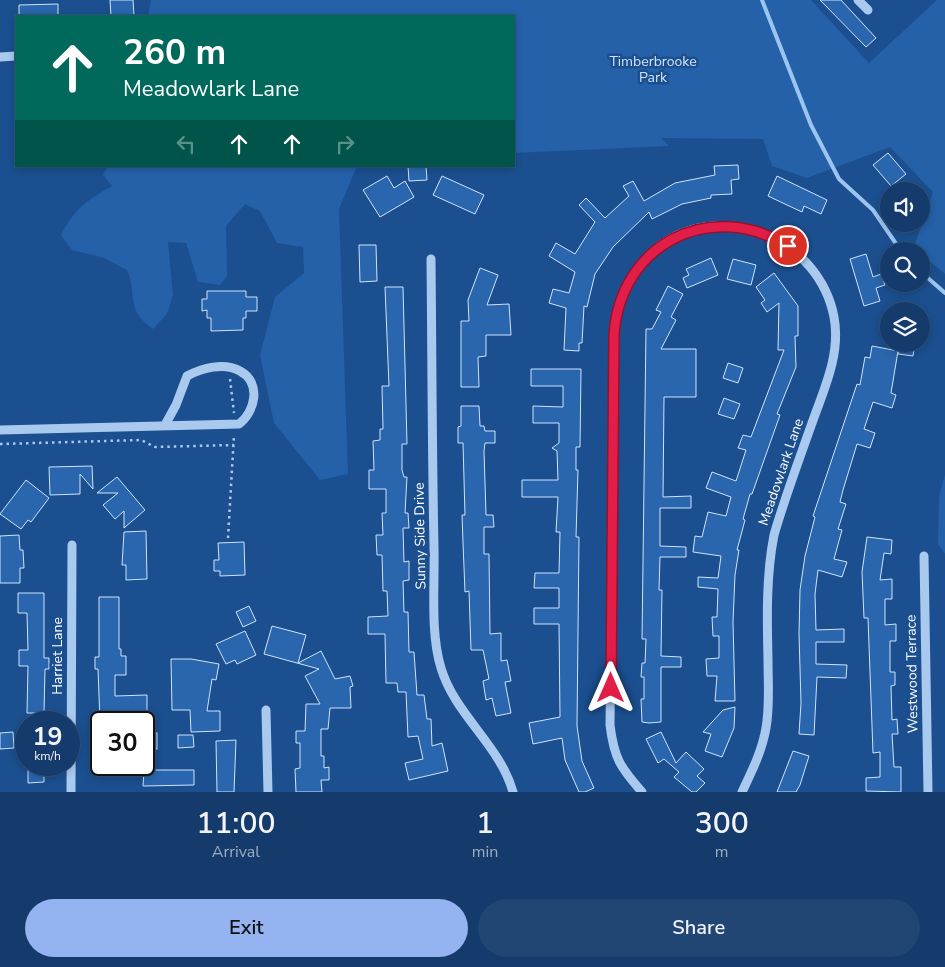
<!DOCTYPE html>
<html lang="en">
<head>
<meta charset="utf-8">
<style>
  body { margin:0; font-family:"Nunito Sans",sans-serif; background:#214673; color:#f1f3f6; height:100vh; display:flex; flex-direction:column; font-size:19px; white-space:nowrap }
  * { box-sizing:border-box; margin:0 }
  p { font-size:16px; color:#9dadc1 }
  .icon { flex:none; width:28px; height:28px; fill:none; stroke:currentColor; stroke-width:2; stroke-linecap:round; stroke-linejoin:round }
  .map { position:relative; height:792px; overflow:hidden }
  .drawer { display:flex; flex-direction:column; background:#143b6b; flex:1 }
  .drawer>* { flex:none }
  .banner { position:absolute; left:15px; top:15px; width:500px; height:152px; border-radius:0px; box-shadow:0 2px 8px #0003,0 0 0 1px #33557e; background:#00695c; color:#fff; overflow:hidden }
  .fabs { position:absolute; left:880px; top:182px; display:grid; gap:10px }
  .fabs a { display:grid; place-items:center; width:50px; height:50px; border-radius:50%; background:#143b6b; box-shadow:0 2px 8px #0003,0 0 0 1px #33557e; font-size:25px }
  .speed { position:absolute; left:15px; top:711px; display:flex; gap:10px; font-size:25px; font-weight:700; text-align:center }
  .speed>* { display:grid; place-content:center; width:65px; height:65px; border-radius:50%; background:#143b6b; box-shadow:0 2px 8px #0003,0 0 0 1px #33557e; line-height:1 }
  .speed small { font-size:12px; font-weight:400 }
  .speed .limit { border:2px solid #111; border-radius:8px; background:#fff; color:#111 }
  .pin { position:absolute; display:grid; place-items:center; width:42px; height:42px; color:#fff; margin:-21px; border:2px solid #fff; border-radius:50%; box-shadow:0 1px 5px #0007 }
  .me { position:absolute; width:55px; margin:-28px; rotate:0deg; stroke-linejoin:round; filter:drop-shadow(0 0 4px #0008) }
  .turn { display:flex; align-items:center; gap:18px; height:105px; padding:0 25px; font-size:22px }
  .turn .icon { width:65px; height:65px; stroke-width:2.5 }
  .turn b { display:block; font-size:35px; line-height:42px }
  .lanes { display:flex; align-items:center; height:48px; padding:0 25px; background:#0003; justify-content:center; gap:25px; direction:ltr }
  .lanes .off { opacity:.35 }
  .eta { display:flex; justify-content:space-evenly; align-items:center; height:85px; text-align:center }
  .eta b { font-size:30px; font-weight:600; line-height:35px }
  .cta { display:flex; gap:10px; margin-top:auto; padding:10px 25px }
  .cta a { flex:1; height:58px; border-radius:30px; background:#95b2f1; color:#111; font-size:20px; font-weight:600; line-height:58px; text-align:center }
  .cta a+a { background:#214673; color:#f1f3f6 }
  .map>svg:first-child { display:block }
</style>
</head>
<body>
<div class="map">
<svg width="945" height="792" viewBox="0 0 945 792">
  <rect width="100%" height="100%" fill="#1b4f8f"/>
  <g fill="#2461a8">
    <polygon points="151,0 811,0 869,63 937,0 945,0 945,274 921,254 921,251 914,247 933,192 890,147 807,178 772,166 763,139 661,138 669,146 514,153 514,16 148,16"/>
    <path d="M108 166H357L339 209 348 474 320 480 274 423 260 355 275 297 304 273 303 247 277 243 260 211 245 204 226 226 227 276 220 285 198 282 186 243 168 242 173 295 167 314 153 329C124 308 138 295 127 270L104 258 72 250 61 235C75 208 86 201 112 186L103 175Z"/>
    <polygon points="945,475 945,554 938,544 939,496"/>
  </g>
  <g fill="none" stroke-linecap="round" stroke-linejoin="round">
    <g stroke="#9cc4f0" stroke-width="4">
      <polyline points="762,0 811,125 839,179 873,210 901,251"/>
      <polyline points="921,272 945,293"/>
    </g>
  </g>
  <g fill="#2a66ad" stroke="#cfe3fa">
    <polygon points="110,0 133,0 134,16 111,16"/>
    <polygon points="820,0 841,0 876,38 866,47"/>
    <polygon points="58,4 58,16 19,16 19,5"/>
    <polygon points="888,153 906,174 891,186 873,165"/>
    <polygon points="738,165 739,179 731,180 732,194 711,195 711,198 682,204 652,219 649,212 613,247 595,274 587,307 584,306 582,343 579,343 579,351 564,350 566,308 549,303 553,289 569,293 575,272 549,256 556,243 575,254 595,222 579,205 586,198 605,218 629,196 623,186 633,181 644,201 675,183 715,175 714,166"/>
    <polygon points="408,166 426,166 427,180 409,181"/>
    <polygon points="387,176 394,188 405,181 414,197 380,217 363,190"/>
    <polygon points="442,176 484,195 475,214 433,195"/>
    <polygon points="777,176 827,200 821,214 804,206 802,212 768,196"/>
    <polygon points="359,245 376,245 377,281 360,282"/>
    <polygon points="866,254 873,277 881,274 885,285 876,288 880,301 864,306 850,259"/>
    <polygon points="711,258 718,275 687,288 683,278 689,275 686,269"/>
    <polygon points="733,259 756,265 751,285 727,279"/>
    <polygon points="480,268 498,275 487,305 509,304 511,335 486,335 486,356 478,357 479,387 461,387 461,321 469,321 468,300"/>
    <polygon points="774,273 798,306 798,336 795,336 796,367 777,414 780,415 752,494 750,494 743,519 745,520 737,550 739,550 735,575 733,622 735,701 715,701 717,676 707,676 706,659 719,658 719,636 713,636 712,617 717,617 718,589 698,587 698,577 718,578 721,556 693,552 695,536 702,537 708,512 726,516 731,497 706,488 712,472 736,481 746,450 738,448 743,435 751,437 784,350 778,350 779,303 767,312 761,303 765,300 756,287"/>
    <polygon points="668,286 683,294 671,317 676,320 661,349 696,349 696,397 664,397 663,497 691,496 691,508 660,508 660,546 686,547 686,557 660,557 659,590 662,590 661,656 681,657 681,667 661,667 661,722 649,723 642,722 641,699 644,699 644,677 641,677 642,663 645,663 646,639 642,639 646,329 652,329 661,312 656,310"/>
    <polygon points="385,287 403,287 407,444 402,444 402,470 404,477 407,477 405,513 408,513 409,528 403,528 404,562 409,561 409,580 403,581 404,612 408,612 409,652 414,652 417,695 424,695 427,719 431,719 432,746 442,743 448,771 409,780 405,763 423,759 418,736 408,737 406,692 398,692 397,683 386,683 385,634 368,634 368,617 388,616 387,591 383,591 382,555 377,555 376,535 383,535 382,513 386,513 386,489 369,489 369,470 374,470 373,441 380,440 380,429 383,429 382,386 389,386"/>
    <polygon points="207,291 246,291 246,297 257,297 257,311 246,311 246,318 243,318 243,330 211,331 211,318 207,318 207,310 202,311 202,299 207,299"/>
    <polygon points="899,344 915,344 913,356 898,354"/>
    <polygon points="872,346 898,351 891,393 896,395 892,408 873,402 864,429 875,433 870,448 857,444 843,490 840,502 846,504 838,529 842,530 834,559 847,562 842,577 818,570 815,594 816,630 844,629 844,642 816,642 816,664 847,665 846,678 817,677 814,735 799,734 801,703 799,634 800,590 805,556 815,517 813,516 857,384 860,385 865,357 870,358"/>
    <polygon points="728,363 743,368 738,383 723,378"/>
    <polygon points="531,369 581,369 580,447 576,447 576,470 578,470 576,537 579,537 577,726 582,761 594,788 585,792 579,792 565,760 562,738 533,744 529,723 560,717 559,624 534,624 534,608 559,608 559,588 534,588 535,573 559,573 560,532 556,532 558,497 522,497 522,480 558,480 557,451 552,448 559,443 559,423 533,423 533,406 563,407 563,386 531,386"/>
    <polygon points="724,398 740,404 734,419 718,414"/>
    <polygon points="461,406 479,406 480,426 484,426 485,431 495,431 495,443 485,443 484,451 486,515 493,515 494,527 484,527 484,554 489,554 490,634 501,633 501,661 507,660 511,681 505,682 511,713 496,716 492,698 486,700 483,681 489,679 483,650 471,650 469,591 465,592 463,543 462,515 465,515 463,443 458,443 458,427 461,426"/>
    <polygon points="92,466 93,489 80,474 80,494 50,495 49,467"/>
    <polygon points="117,477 145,510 124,528 124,511 115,519 103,505 118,493 97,493"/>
    <polygon points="26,480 49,498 31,522 28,520 21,529 0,514"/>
    <polygon points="146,531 147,579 126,580 126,565 122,565 124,532"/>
    <polygon points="19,535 20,550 23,550 24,568 20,568 20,583 0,583 0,536"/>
    <polygon points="867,537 892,540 891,554 884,553 880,580 892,579 892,599 885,599 885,625 896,624 896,641 890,641 890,672 895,672 895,685 891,686 892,720 897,719 898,734 892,734 894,767 901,767 901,792 866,791 866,778 880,777 880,752 873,753 868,618 864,618 862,572"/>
    <polygon points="244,542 245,575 220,576 220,571 214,571 214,560 219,560 218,543"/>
    <polygon points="18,593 44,593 44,658 49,658 49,669 45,669 44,713 27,713 28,666 19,666 19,650 28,650 27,613 18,613"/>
    <polygon points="99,597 119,597 119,649 121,649 121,656 126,656 126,675 115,675 115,696 147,695 147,713 115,713 115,722 100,722 98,669 95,669 95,657 99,657"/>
    <polygon points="249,606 256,621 243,627 236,612"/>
    <polygon points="272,626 306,635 298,663 321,651 335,679 350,676 353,686 350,687 351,708 330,708 328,729 321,729 321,756 324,756 324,768 329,767 329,780 321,780 322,792 296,792 295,769 300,768 300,743 296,743 296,731 305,731 306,704 320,704 305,676 319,669 264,654"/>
    <polygon points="245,631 256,655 237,664 235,660 226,664 216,644"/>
    <polygon points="171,659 191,659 219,664 216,680 212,679 207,711 220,711 220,731 191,732 190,710 172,710"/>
    <polygon points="735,707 734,728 722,757 705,751 711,734 703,732 723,710"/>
    <polygon points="13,732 14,748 0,749 0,733"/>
    <polygon points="661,732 676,763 686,752 704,769 697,776 705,783 696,792 692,792 674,777 679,772 664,759 658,763 646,739"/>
    <rect x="144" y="733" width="13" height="16"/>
    <polygon points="178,735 193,735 194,747 178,748"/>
    <polygon points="236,740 234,792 217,792 216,741"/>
    <polygon points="793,751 809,756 800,785 796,792 777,792"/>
    <polygon points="28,765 44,765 44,782 28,783"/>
    <polygon points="144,770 194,770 194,785 143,786"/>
  </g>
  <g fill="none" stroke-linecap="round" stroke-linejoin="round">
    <g stroke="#a9c9ee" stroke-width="2.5" stroke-dasharray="2.5 4" stroke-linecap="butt">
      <polyline points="230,379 234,413"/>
      <polyline points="0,444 141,440 155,447 234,445"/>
      <polyline points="228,538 234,435"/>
    </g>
    <g stroke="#a9c9ee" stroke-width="9">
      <polyline points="858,0 868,10"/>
      <polyline points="0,57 16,56"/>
      <path d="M431 259C432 355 432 451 434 547 435 585 430 633 441 668 455 715 500 745 513 792"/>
      <path d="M0 430 239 424C255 412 262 383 240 371 224 362 202 368 187 376L176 405 165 425"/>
      <polyline points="924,556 928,792"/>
      <polyline points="266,710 268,792"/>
      <polyline points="71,792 72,545"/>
      <path d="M642 792C620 767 614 758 610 725L615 319C622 291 635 265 659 246 724 198 819 239 834 317 841 354 824 389 812 423 799 460 785 497 774 535 766 576 767 618 768 660 768 682 770 706 766 728 762 751 752 771 742 792"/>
    </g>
  </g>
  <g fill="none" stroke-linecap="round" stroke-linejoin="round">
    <defs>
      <path id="route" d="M611 688 614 335C620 244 710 198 788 246"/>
    </defs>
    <use href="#route" stroke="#92132f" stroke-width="12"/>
    <use href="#route" stroke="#e11d48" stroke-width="9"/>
  </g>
  <g text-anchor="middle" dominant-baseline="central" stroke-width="5" stroke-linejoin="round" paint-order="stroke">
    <g font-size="14" fill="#cfe3fa" stroke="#1b4f8f">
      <text x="653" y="61">Timberbrooke<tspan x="653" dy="16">Park</tspan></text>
    </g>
    <g font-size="14" fill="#fff" stroke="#1b4f8f">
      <text transform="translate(781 472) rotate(-71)">Meadowlark Lane</text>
      <text transform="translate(420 536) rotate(-91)">Sunny Side Drive</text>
      <text transform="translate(57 656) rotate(-90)">Harriet Lane</text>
      <text transform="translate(912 674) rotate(-91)">Westwood Terrace</text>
    </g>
  </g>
</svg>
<div class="fabs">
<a><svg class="icon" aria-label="sound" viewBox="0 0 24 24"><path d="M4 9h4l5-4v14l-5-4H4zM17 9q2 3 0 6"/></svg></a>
<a><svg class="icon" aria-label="search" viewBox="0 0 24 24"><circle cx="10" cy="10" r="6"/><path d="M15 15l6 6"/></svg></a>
<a><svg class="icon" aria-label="layers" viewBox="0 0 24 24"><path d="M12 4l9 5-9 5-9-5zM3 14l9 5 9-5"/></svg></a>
</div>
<div class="speed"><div>19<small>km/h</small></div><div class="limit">30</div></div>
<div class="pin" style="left:788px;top:246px;background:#d93025"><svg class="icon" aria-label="arrive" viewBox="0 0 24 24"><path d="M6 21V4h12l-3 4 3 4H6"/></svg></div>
<svg class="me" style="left:611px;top:688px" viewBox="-20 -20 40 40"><path d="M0-17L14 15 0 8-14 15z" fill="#e11d48" stroke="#fff" stroke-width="4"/></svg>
<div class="banner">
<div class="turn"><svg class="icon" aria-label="ahead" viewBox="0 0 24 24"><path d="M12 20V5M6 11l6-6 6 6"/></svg><div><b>260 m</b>Meadowlark Lane</div></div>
<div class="lanes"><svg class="icon off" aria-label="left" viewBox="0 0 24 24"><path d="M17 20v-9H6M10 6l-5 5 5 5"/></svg><svg class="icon" aria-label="ahead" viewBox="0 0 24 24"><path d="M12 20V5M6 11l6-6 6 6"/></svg><svg class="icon" aria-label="ahead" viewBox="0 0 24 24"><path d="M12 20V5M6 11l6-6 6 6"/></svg><svg class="icon off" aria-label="right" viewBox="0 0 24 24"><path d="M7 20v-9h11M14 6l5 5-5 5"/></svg></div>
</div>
</div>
<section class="drawer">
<div class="eta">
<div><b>11:00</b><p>Arrival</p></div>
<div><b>1</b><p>min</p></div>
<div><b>300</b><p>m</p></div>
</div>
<div class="cta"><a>Exit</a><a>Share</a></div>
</section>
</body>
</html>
